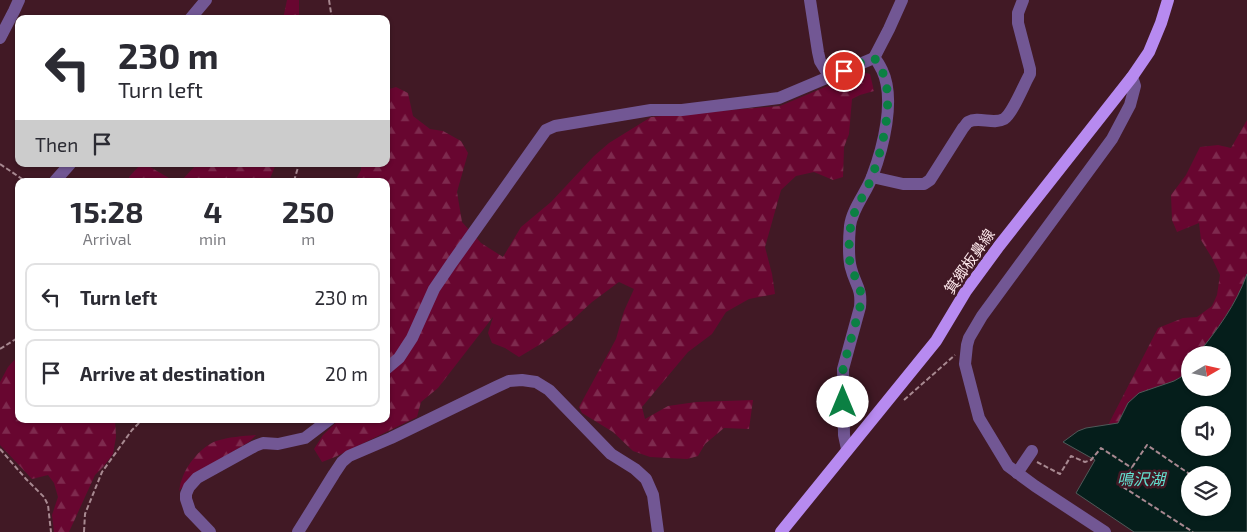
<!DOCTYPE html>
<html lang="en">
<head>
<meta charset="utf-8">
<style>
  body { margin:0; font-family:"Exo 2","Noto Sans JP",sans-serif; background:#f7f7f7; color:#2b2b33; height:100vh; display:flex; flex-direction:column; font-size:19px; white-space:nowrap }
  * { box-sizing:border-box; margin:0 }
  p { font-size:16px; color:#7c7c81 }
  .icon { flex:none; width:28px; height:28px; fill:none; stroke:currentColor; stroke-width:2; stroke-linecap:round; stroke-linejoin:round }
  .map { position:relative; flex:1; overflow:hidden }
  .panel { position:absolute; left:15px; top:178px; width:375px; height:245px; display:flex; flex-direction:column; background:#fff; border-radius:10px; box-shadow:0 1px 4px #0004 }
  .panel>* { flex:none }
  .guide { position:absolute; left:15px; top:15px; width:375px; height:152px; border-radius:10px; box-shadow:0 1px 4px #0004; background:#fff; color:#2b2b33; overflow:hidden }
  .needle { width:32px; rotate:81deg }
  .fabs { position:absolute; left:1181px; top:346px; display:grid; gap:10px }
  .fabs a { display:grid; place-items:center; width:50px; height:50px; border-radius:50%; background:#fff; box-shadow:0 1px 4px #0004; font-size:25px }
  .pin { position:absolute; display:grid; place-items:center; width:42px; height:42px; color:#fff; margin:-21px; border:2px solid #fff; border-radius:50%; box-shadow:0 1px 5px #0007 }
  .me { position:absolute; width:55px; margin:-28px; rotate:0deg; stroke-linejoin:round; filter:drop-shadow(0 0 4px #0008) }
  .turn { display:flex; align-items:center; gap:18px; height:105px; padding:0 20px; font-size:22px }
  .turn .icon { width:65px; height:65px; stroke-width:2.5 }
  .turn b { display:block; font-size:35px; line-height:42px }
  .then { display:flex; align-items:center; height:48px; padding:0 20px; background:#0003; gap:10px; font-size:19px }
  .eta { display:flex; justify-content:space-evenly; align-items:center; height:85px; text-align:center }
  .eta b { font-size:30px; font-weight:700; line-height:35px }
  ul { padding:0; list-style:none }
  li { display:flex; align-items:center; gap:15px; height:68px; margin:0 10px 8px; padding:0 10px; border:2px solid #e1e1e2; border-radius:10px }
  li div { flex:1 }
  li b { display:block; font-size:19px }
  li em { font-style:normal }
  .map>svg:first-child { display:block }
</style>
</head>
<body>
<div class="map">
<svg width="1247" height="532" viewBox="0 0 1247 532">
  <defs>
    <pattern id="forest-firs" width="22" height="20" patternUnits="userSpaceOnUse" patternTransform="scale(1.25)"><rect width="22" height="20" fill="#680630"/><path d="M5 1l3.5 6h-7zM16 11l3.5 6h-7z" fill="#7e2a4e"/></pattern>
  </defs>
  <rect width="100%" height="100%" fill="#411925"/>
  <g fill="url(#forest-firs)">
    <polygon points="287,0 299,0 299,19 283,19"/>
    <polygon points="861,72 870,74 874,91 860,95 852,99 849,134 844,147 843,177 833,180 814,172 796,176 781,190 765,247 772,274 775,294 749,299 726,312 712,334 688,352 642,407 645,419 668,406 696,402 753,400 749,429 724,428 705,444 698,456 687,459 650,457 633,451 613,432 582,413 579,407 616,339 624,311 634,289 619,282 592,302 567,325 544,342 519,357 505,348 492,343 488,333 493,317 438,388 421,402 417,417 335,457 322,462 314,449 323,435 340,419 386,419 386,181 355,181 361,170 361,164 386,164 386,90 396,87 408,93 413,116 430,129 443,131 461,141 468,153 457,192 462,222 481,243 503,257 521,227 551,202 594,156 609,143 651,117 780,106"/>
    <path d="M1247 120V274C1236 304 1217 330 1197 355H1190V365L1181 377 1128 403 1118 423 1106 429 1158 328 1183 318 1197 317 1212 306 1217 295 1220 275 1212 258 1201 240 1199 223 1177 232 1172 220 1171 195 1186 175 1200 147 1218 145 1231 148Z"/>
    <polygon points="141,164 145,164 174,181 129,181 129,177"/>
    <polygon points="219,164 276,164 269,181 181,181 196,165"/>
    <polygon points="18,356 19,356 19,419 115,419 116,437 113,454 103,467 95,475 69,532 54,532 52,515 58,497 54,483 48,475 32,479 0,445 0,382 8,367"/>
    <path d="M256 435 249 442 193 475 179 491C180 487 180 483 182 479 187 464 201 447 216 441 229 437 242 436 256 435Z"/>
  </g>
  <path fill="#051e1b" stroke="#4f5a59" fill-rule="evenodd" d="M1247 274V532H1134L1076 493 1095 460 1063 442 1078 431 1086 428 1118 423 1128 403 1139 393 1174 381 1181 377 1190 365V388H1222V355H1197C1217 330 1236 305 1247 274ZM1190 415H1222V448H1190ZM1190 475H1222V508H1190Z"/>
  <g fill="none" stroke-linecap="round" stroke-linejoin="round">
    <g stroke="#a88991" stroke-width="2" stroke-dasharray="5 2.5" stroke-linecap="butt">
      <polyline points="329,0 332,19"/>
      <polyline points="0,164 25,181"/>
      <polyline points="294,181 299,164"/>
      <polyline points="0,349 19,337"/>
      <polyline points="904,400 955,355"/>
      <polyline points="0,449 26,479 44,497 48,505 51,532"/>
      <polyline points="1037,462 1060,474 1071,456 1085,462 1091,460 1101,448 1132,468"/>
      <polyline points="1191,475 1147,445 1120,485 1193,532"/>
      <polyline points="1222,497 1229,501"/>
      <polyline points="84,532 85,514 102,472 132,430 143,419"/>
    </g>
    <g stroke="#725794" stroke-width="12">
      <polyline points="810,0 818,52 820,61 830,77"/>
      <polyline points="190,19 206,0"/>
      <polyline points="0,38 14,11 19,0"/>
      <polyline points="874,58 889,29 902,0"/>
      <path d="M872 177 903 184H924L930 180 963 128C965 126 966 124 968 122 979 116 993 125 1004 119 1013 113 1024 84 1030 74V69L1018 23V13L1023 0"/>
      <polyline points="55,181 70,164"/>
      <path d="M386 369 399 358 412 338 434 289 451 264 546 130 555 126 651 110H682L779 98 874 58C878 61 879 65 882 70 896 99 883 148 872 177 866 193 852 209 850 226 849 236 848 258 851 268 855 285 862 287 860 307L843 369 844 435 847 449"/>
      <polyline points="1017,473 1032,451"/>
      <polyline points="210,532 190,511 186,499 186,494 189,487 197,478 255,446 263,443 278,444 305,438 330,419"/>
      <polyline points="298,532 334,474 342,462 349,456 391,438 496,387 509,381 522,380 536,382 549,390 611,454 635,469 646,479 653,495 658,532"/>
      <polyline points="1105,532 1035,486 1008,466 979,418 965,364 967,345 969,338 982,316 1112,139 1130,105 1135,86 1132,77"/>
    </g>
    <polyline stroke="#b78af0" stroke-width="12" points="781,532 936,341 966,291 999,246 1132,77 1149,52 1161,23 1168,0"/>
  </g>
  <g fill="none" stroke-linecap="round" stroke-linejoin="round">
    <path stroke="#0b8043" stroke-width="9" stroke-dasharray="0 16.2" d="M843 402V368L860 307C861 301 861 295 860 288 858 281 853 274 851 267 848 258 849 234 851 225 853 211 862 199 868 186 881 157 896 100 882 71 879 64 878 58 870 58L844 71"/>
  </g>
  <g text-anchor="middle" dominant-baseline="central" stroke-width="5" stroke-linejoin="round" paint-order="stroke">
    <g font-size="15" fill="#fce6ea" stroke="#411925">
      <text transform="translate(969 261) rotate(-55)">箕郷板鼻線</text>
    </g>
    <g font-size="16" font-style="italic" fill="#63e1d0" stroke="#411925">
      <text x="1141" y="478">鳴沢湖</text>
    </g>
  </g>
</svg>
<div class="fabs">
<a><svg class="needle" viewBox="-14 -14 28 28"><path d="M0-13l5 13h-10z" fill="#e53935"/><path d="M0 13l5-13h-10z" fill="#7c7c81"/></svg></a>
<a><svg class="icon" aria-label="sound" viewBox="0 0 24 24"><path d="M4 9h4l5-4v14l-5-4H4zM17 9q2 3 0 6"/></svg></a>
<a><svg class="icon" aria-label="layers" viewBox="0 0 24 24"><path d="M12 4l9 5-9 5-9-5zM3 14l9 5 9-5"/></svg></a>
</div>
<div class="pin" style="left:844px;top:71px;background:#d93025"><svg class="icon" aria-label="arrive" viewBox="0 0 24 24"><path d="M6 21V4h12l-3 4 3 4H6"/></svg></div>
<svg class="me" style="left:843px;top:402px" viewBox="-20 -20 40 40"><circle r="19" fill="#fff"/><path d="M0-13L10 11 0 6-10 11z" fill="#0b8043"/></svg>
<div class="guide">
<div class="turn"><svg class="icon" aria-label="left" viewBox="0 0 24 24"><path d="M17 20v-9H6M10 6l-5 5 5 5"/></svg><div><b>230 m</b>Turn left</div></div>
<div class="then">Then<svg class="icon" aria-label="arrive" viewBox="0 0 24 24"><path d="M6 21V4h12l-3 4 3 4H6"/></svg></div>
</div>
<section class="panel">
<div class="eta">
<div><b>15:28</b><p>Arrival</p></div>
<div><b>4</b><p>min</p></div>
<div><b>250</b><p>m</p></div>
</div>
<ul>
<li><svg class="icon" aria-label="left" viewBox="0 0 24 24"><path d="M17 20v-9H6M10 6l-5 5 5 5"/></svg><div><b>Turn left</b></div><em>230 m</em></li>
<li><svg class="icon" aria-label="arrive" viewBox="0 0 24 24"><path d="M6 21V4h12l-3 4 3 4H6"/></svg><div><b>Arrive at destination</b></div><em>20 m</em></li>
</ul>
</section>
</div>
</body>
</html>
